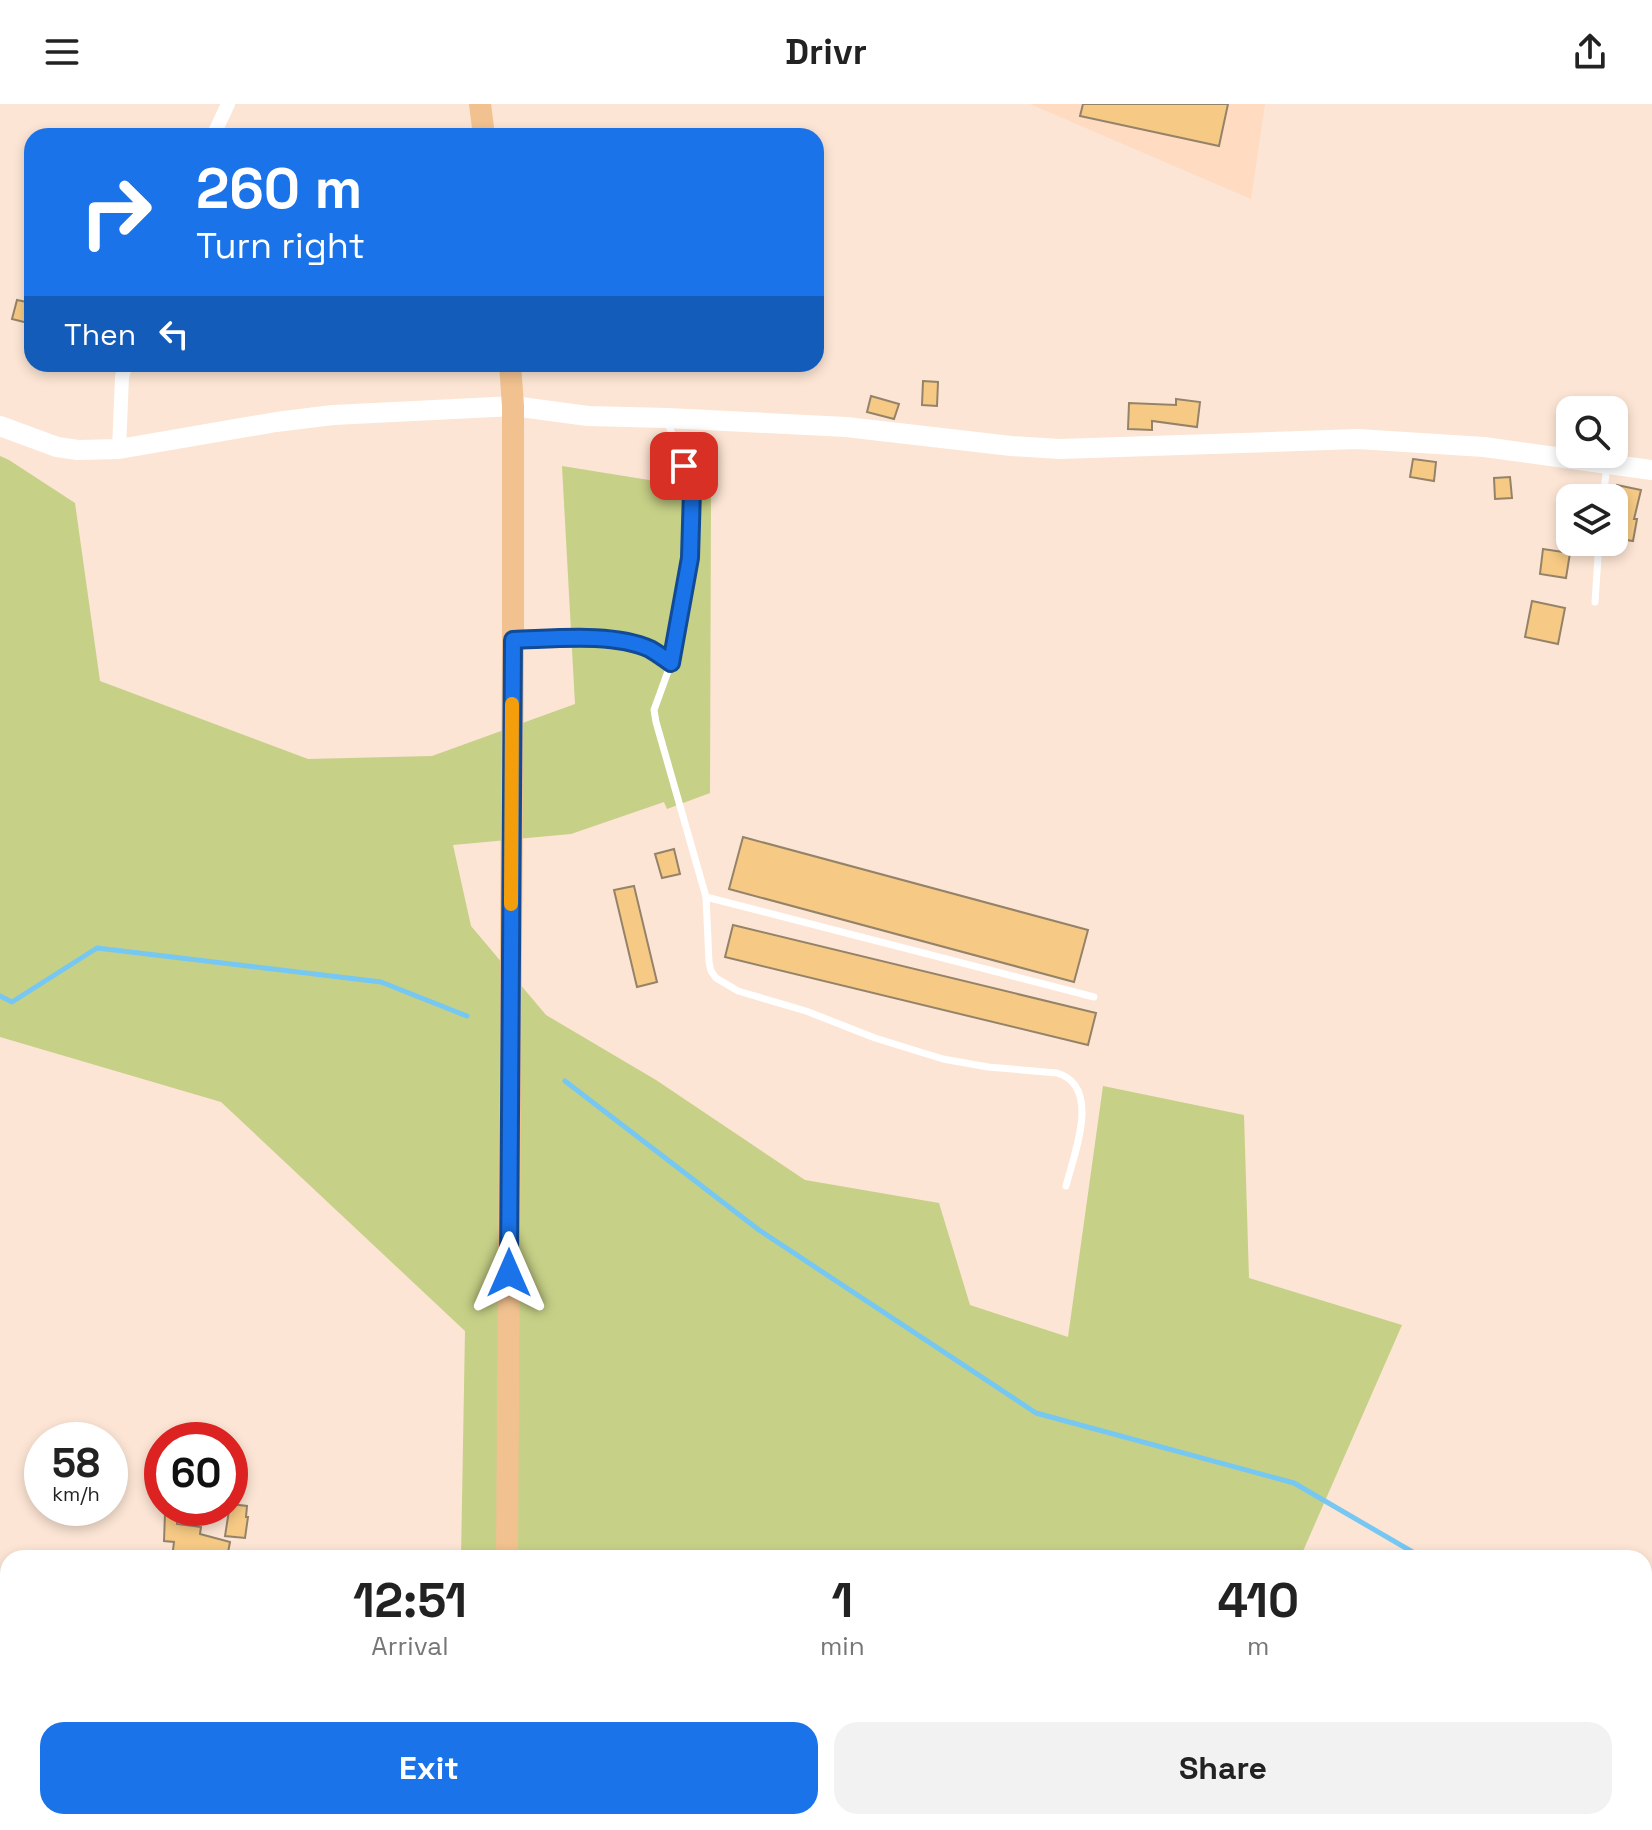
<!DOCTYPE html>
<html lang="en">
<head>
<meta charset="utf-8">
<style>
  body { margin:0; font-family:"Space Grotesk",sans-serif; background:#f2f2f2; color:#222; height:100vh; display:flex; flex-direction:column; font-size:30px; white-space:nowrap }
  * { box-sizing:border-box; margin:0 }
  p { font-size:26px; color:#767676 }
  .icon { flex:none; width:44px; height:44px; fill:none; stroke:currentColor; stroke-width:2; stroke-linecap:round; stroke-linejoin:round }
  .map { position:relative; flex:1; overflow:hidden }
  .side { position:absolute; left:0px; top:1446px; width:1652px; height:280px; display:flex; flex-direction:column; background:#fff; border-radius:24px 24px 0 0; box-shadow:0 4px 12px #0003 }
  .side>* { flex:none }
  .hud { position:absolute; left:24px; top:24px; width:800px; height:244px; border-radius:24px; box-shadow:0 4px 12px #0003; background:#1a73e8; color:#fff; overflow:hidden }
  .controls { position:absolute; left:1556px; top:292px; display:grid; gap:16px }
  .controls a { display:grid; place-items:center; width:72px; height:72px; border-radius:16px; background:#fff; box-shadow:0 4px 12px #0003; font-size:40px }
  .speed { position:absolute; left:24px; top:1318px; display:flex; gap:16px; font-size:40px; font-weight:700; text-align:center }
  .speed>* { display:grid; place-content:center; width:104px; height:104px; border-radius:50%; background:#fff; box-shadow:0 4px 12px #0003; line-height:1 }
  .speed small { font-size:20px; font-weight:400 }
  .speed .limit { border:12px solid #d22; background:#fff; color:#111 }
  .pin { position:absolute; display:grid; place-items:center; width:68px; height:68px; color:#fff; margin:-34px; border-radius:16px; box-shadow:0 4px 12px #0006 }
  .me { position:absolute; width:88px; margin:-44px; rotate:0deg; stroke-linejoin:round; filter:drop-shadow(0 0 6px #0008) }
  .turn { display:flex; align-items:center; gap:28px; height:168px; padding:0 40px; font-size:36px }
  .turn .icon { width:104px; height:104px; stroke-width:2.5 }
  .turn b { display:block; font-size:56px; line-height:68px }
  .then { display:flex; align-items:center; height:76px; padding:0 40px; background:#0003; gap:16px; font-size:30px }
  .eta { display:flex; justify-content:space-evenly; align-items:center; height:136px; text-align:center }
  .eta b { font-size:48px; font-weight:700; line-height:56px }
  .action { display:flex; gap:16px; margin-top:auto; padding:16px 40px }
  .action a { flex:1; height:92px; border-radius:24px; background:#1a73e8; color:#fff; font-size:32px; font-weight:700; line-height:92px; text-align:center }
  .action a+a { background:#f2f2f2; color:#222 }
  header { display:flex; justify-content:space-between; align-items:center; height:104px; padding:0 40px; background:#fff; font-size:36px; font-weight:700 }
  .map>svg:first-child { display:block }
</style>
</head>
<body>
<header><svg class="icon" aria-label="menu" viewBox="0 0 24 24"><path d="M4 6h16M4 12h16M4 18h16"/></svg>Drivr<svg class="icon" aria-label="share" viewBox="0 0 24 24"><path d="M12 15V3M7 8l5-5 5 5M5 13v7h14v-7"/></svg></header>
<div class="map">
<svg width="1652" height="1726" viewBox="0 0 1652 1726">
  <rect width="100%" height="100%" fill="#fce5d4"/>
  <polygon fill="#ffdbc1" points="1030,0 1265,0 1251,95"/>
  <g fill="#c6d086">
    <polygon points="0,352 9,356 75,399 100,577 308,655 432,652 575,600 562,362 711,386 710,689 667,705 664,698 571,730 453,741 471,822 546,911 656,976 805,1076 939,1099 970,1201 1068,1233 1103,982 1244,1011 1249,1174 1402,1221 1300,1454 1032,1454 996,1448 993,1454 461,1454 465,1227 221,998 0,933"/>
    <polygon points="724,1718 912,1718 910,1726 753,1726"/>
  </g>
  <g fill="none" stroke-linecap="round" stroke-linejoin="round">
    <g stroke="#76c8f2" stroke-width="5">
      <polyline points="0,892 12,898 97,844 381,878 467,912"/>
      <polyline points="565,977 759,1126 1036,1309 1294,1379 1423,1454"/>
      <polyline points="1644,1583 1652,1588"/>
    </g>
  </g>
  <g fill="#f6ca85" stroke="#948369" stroke-width="2">
    <polygon points="1083,0 1228,0 1219,42 1080,12"/>
    <polygon points="17,196 32,199 32,220 12,215"/>
    <polygon points="923,277 938,278 937,302 922,301"/>
    <polygon points="871,292 899,300 894,315 867,308"/>
    <polygon points="1176,295 1200,298 1197,323 1152,317 1152,326 1128,325 1129,299 1176,301"/>
    <polygon points="1413,355 1436,358 1434,377 1410,373"/>
    <polygon points="1510,373 1512,394 1495,395 1494,374"/>
    <polygon points="1617,381 1641,386 1634,415 1637,415 1633,437 1614,434 1614,395"/>
    <polygon points="1543,445 1570,449 1566,474 1540,470"/>
    <polygon points="1532,497 1565,504 1558,540 1525,533"/>
    <polygon points="743,733 1088,826 1074,878 729,785"/>
    <polygon points="674,745 680,770 662,774 655,750"/>
    <polygon points="634,782 657,878 637,883 614,786"/>
    <polygon points="733,821 1096,909 1088,941 725,853"/>
    <polygon points="230,1400 247,1402 246,1413 248,1413 245,1434 225,1432"/>
    <polygon points="165,1409 178,1410 177,1420 201,1423 200,1430 230,1438 227,1454 172,1454 174,1438 164,1437"/>
  </g>
  <g fill="none" stroke-linecap="round" stroke-linejoin="round">
    <g stroke="#fff" stroke-width="7">
      <path d="M667 316 692 386 690 454 671 559 654 606 656 618 706 793 709 858 711 867 716 874 738 887 806 907 875 934 943 955 988 963 1057 969C1102 982 1074 1050 1066 1082"/>
      <polyline points="1603,394 1607,362"/>
      <polyline points="1595,498 1599,438"/>
      <path d="M514 535C554 535 613 528 649 545 656 548 664 554 671 559"/>
      <polyline points="706,793 1094,893"/>
    </g>
    <g stroke="#fff" stroke-width="14">
      <polyline points="213,32 228,0"/>
      <polyline points="119,345 122,273 126,260"/>
      <polyline points="132,1726 134,1718"/>
      <polyline points="197,1726 199,1718"/>
    </g>
    <g stroke="#fff" stroke-width="20">
      <polyline points="0,322 57,343 78,346 119,345 276,318 333,311 513,302 588,312 667,314 846,323 1011,342 1060,345 1358,335 1484,343 1652,366"/>
      <polyline points="0,1631 8,1633"/>
      <polyline points="354,1718 398,1726"/>
    </g>
    <g stroke="#f1c18f" stroke-width="22">
      <polyline points="480,0 484,32"/>
      <polyline points="507,1454 513,536 513,302 510,260"/>
      <polyline points="491,1726 491,1718"/>
    </g>
  </g>
  <g fill="none" stroke-linecap="round" stroke-linejoin="round">
    <defs>
      <path id="route" d="M509 1169 513 536C552 535 613 528 650 545 657 549 664 554 671 559L690 454 692 386 684 362"/>
    </defs>
    <use href="#route" stroke="#114b97" stroke-width="20"/>
    <use href="#route" stroke="#1a73e8" stroke-width="14"/>
    <polyline stroke="#f59e0b" stroke-width="14" points="511,800 512,600"/>
  </g>
</svg>
<div class="controls">
<a><svg class="icon" aria-label="search" viewBox="0 0 24 24"><circle cx="10" cy="10" r="6"/><path d="M15 15l6 6"/></svg></a>
<a><svg class="icon" aria-label="layers" viewBox="0 0 24 24"><path d="M12 4l9 5-9 5-9-5zM3 14l9 5 9-5"/></svg></a>
</div>
<div class="speed"><div>58<small>km/h</small></div><div class="limit">60</div></div>
<div class="pin" style="left:684px;top:362px;background:#d93025"><svg class="icon" aria-label="arrive" viewBox="0 0 24 24"><path d="M6 21V4h12l-3 4 3 4H6"/></svg></div>
<svg class="me" style="left:509px;top:1169px" viewBox="-20 -20 40 40"><path d="M0-17L14 15 0 8-14 15z" fill="#1a73e8" stroke="#fff" stroke-width="4"/></svg>
<div class="hud">
<div class="turn"><svg class="icon" aria-label="right" viewBox="0 0 24 24"><path d="M7 20v-9h11M14 6l5 5-5 5"/></svg><div><b>260 m</b>Turn right</div></div>
<div class="then">Then<svg class="icon" aria-label="left" viewBox="0 0 24 24"><path d="M17 20v-9H6M10 6l-5 5 5 5"/></svg></div>
</div>
<section class="side">
<div class="eta">
<div><b>12:51</b><p>Arrival</p></div>
<div><b>1</b><p>min</p></div>
<div><b>410</b><p>m</p></div>
</div>
<div class="action"><a>Exit</a><a>Share</a></div>
</section>
</div>
</body>
</html>
